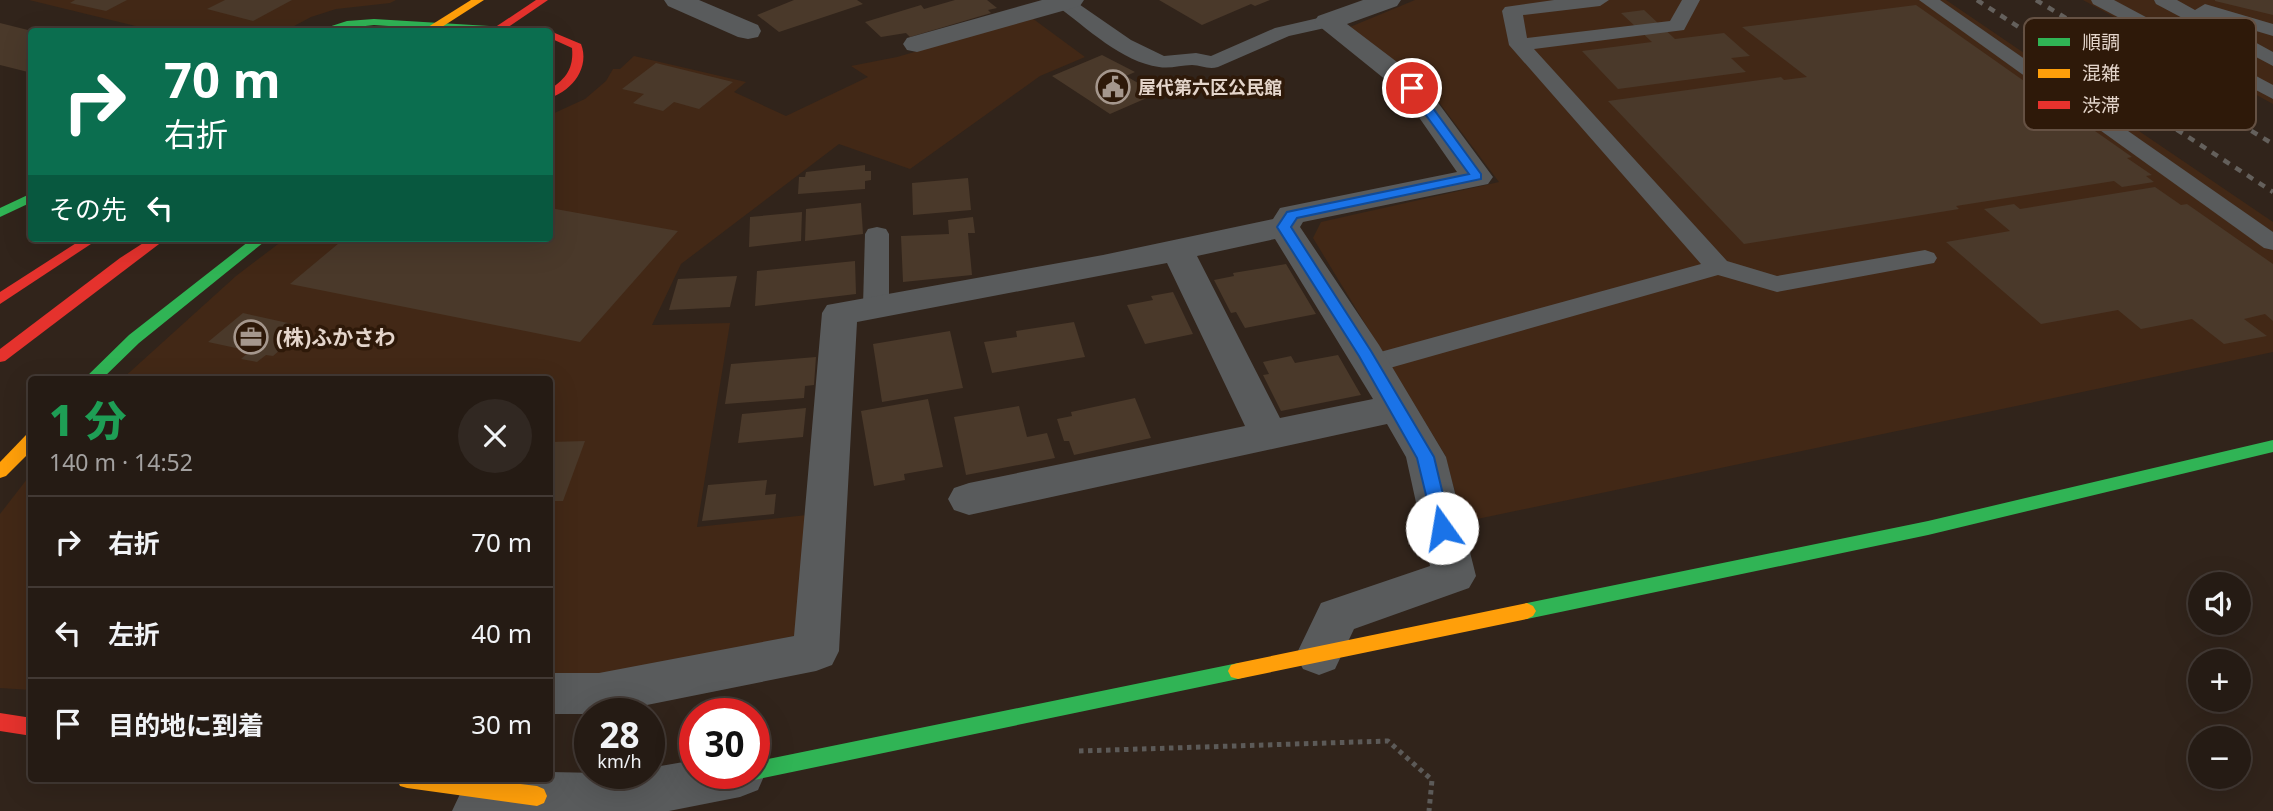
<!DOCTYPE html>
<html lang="ja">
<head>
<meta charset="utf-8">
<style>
  body { margin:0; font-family:"Noto Sans","Noto Sans JP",sans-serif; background:#312822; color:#f1f3f6; height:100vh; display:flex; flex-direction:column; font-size:26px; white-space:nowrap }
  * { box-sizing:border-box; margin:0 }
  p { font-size:23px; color:#a3a1a0 }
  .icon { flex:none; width:38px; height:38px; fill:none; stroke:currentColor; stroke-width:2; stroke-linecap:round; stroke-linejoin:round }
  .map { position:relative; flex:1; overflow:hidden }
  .details { position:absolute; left:28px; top:376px; width:525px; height:406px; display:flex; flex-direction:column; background:#251b14; border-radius:7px; box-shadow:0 7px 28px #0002,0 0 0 2px #423934 }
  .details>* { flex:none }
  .banner { position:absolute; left:28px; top:28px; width:525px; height:214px; border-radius:7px; box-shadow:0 7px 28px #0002,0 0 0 2px #423934; background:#0b6e4f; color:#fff; overflow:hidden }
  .controls { position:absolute; left:2188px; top:572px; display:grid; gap:14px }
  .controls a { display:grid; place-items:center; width:63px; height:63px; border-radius:50%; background:#251b14; box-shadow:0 7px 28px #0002,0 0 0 2px #423934; font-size:35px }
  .speed { position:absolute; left:574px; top:698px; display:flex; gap:14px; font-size:35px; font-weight:700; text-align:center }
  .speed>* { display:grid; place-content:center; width:91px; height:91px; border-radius:50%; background:#251b14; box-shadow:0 7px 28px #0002,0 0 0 2px #423934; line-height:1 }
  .speed small { font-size:18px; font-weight:400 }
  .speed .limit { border:10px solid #d22; background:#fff; color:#111 }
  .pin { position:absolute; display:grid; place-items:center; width:60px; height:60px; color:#fff; margin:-30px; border:4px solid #fff; border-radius:50%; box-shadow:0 2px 7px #0007 }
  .me { position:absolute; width:77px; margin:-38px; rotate:347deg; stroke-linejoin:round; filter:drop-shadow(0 0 5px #0008) }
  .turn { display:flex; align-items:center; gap:24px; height:147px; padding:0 21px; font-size:32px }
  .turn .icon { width:91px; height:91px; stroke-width:2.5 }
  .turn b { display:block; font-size:49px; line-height:60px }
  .then { display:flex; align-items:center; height:66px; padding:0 21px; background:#0003; gap:14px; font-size:26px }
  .round { display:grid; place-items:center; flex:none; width:74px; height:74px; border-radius:37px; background:#312822 }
  .headline { display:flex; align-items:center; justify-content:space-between; height:119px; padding:0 21px }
  h1 { font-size:42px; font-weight:800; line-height:52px; color:#1e9e55 }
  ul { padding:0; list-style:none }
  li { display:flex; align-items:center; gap:21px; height:91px; padding:0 21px; border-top:2px solid #423934 }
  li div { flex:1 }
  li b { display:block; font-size:26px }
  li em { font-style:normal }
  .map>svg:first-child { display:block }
</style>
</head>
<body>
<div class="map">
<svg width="2273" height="811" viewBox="0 0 2273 811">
  <rect width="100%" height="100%" fill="#31241b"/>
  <g fill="#422816">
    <polygon points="29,0 396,0 390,3 336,9 311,17 283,32 156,31"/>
    <polygon points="1415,0 1946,0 2273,222 2273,352 1463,522 1445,455 1313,238 1321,222 1499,182 1429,89 1350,27"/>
    <polygon points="2083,0 2273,0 2273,104"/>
    <polygon points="1032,18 1085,57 1040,76 910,169 839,144 681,264 652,325 730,323 697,527 807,515 798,635 608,676 550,677 550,380 121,380 236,276 286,238 550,238 550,115 585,99 606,81 613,69 620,69 634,56 746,82 734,92 786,116 868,77 851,66 897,57"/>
    <polygon points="31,474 31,690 0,688 0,514"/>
  </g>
  <g fill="#4a392a">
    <polygon points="75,0 127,0 106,11 70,3"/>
    <polygon points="225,0 292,0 253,21 207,9"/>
    <polygon points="794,0 857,0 863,4 779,32 757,15"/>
    <polygon points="955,0 987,0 997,8 988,10 991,13 910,37 906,33 881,37 865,22 921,5 924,9"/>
    <polygon points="1159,0 1270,0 1255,6 1251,4 1202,25"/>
    <polygon points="2215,0 2273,0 2273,15 2215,1"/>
    <polygon points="1916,5 2132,157 2127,158 2152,175 2146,176 2154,182 2122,187 2114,181 1956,206 1959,209 1744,244 1608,101 1781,77 1784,80 1807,77 1742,27"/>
    <polygon points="1644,10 1675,39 1724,33 1750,56 1731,58 1746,72 1618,89 1582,51 1652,42 1621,13"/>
    <polygon points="0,23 32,31 32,73 0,65"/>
    <polygon points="1102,55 1135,72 1126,76 1138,83 1148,79 1165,90 1110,114 1052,76"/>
    <polygon points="656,63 733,82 699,109 674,102 663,111 633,103 644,94 622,89"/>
    <polygon points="865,165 865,171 871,171 871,180 865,181 865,189 798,194 799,177 805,177 806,172"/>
    <polygon points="968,178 971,210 913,215 912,183"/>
    <polygon points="2155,187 2181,205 2187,204 2273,264 2273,321 2265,314 2244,319 2267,336 2224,344 2192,319 2141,329 2118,310 2041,324 1946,242 2010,231 1984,209 2014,204 2020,209"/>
    <polygon points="861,203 863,234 805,241 806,209"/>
    <polygon points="550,208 678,231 580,342 290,284 345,238 550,238"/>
    <polygon points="802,212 801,241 749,247 750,217"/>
    <polygon points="973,217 975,233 968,233 972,275 903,282 901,236 949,234 948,220"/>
    <polygon points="855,261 856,294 755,306 757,271"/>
    <polygon points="1286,264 1316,314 1245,328 1236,312 1231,313 1214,280 1234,276 1233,273"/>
    <polygon points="737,276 730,307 669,310 678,279"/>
    <polygon points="1173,292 1193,334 1145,344 1127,305 1153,300 1151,296"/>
    <polygon points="243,313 297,325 284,336 294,338 273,356 266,355 257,362 241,359 250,351 208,342"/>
    <polygon points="1074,322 1085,357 992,373 984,342 1017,337 1016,331"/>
    <polygon points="950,331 963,388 882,402 873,344"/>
    <polygon points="1338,355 1361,395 1281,411 1263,375 1269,374 1263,362 1291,356 1295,363"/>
    <polygon points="816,357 814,385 805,386 804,398 725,404 731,364"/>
    <polygon points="1135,398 1151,438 1074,455 1069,441 1064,441 1057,419 1072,416 1071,412"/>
    <polygon points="928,399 943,467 904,474 905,480 874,486 861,411"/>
    <polygon points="1019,406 1027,437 1047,433 1055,458 966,475 954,417"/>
    <polygon points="806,408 803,437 738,443 742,414"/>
    <polygon points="585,441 563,501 550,501 550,442"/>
    <polygon points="767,480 765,495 776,494 774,514 702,521 708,485"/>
  </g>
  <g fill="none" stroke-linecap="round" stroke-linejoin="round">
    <polyline stroke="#5c5a58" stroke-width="5" stroke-dasharray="4.5 4.5" stroke-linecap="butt" points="1079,751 1388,741 1432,780 1429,811"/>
    <g fill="#595b5c" fill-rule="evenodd">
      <path d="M1056 0H1073L1131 40 1164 56 1196 53 1211 56 1275 28 1327 16 1337 22 1334 26 1289 36 1218 67C1208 70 1201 65 1192 65 1181 65 1170 69 1159 67 1122 62 1087 28 1057 6Z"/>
      <polygon points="1554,0 1609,0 1600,6 1523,15 1527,38 1670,21 1682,0 1700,0 1684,30 1534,49 1727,261 1777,276 1925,250 1934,253 1937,258 1934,263 1777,292 1718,275 1372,373 1362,371 1358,364 1362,357 1701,264 1509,45 1502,11 1505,7"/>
      <polygon points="1919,0 1940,0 2273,232 2273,250 2264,248"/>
      <polygon points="2091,0 2114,0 2273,85 2273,99 2093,4"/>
      <polygon points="2154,0 2177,0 2195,10 2205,4 2273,24 2273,36 2209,17 2273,52 2273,66 2156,4"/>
      <polygon points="877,227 886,229 889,234 889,306 885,312 876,314 867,312 863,306 865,234 868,229"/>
    </g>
    <g fill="#595b5c" fill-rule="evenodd">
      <polygon points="664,0 699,0 758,25 761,31 758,37 748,39 738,37 668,6"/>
      <polygon points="1042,0 1084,0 1080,6 917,52 907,50 903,44 907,38"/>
      <path d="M1363 0H1401L1397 6 1347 24 1422 81 1493 177 1488 184 1303 222 1300 227 1379 345 1446 457 1476 576 1469 588 1354 629 1335 669 1319 675 1303 669 1296 655 1321 603 1430 566 1406 457 1387 424 969 515 954 510 948 499 954 488 969 483 1245 426 1167 263 857 322 839 651 832 665 816 671 602 714H550V673H599L794 636 822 313 827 305 1103 255 1273 219 1280 208 1457 172 1402 93 1314 22 1318 16ZM1275 239 1373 399 1280 418 1197 256Z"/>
      <polygon points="754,757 758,758 765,774 758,790 740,797 669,811 452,811 460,794 512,779 550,779 550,772 649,774 649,768 695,760 695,774 754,774"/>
    </g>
    <g fill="#30b455" fill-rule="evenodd">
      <polygon points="374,19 539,29 544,32 476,32 374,25 313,32 347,21"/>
      <polygon points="32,193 32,202 0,217 0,208"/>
      <polygon points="253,238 269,238 139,343 101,380 83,380 129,335"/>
      <polygon points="2273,440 2273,452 1928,535 1527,619 1521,616 1518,611 1521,606 1527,603 1928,521"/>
      <polygon points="1238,663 1245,665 1248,671 1245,677 1238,679 754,780 747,778 745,774 754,774 754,762"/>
    </g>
    <g fill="#ff9f0a" fill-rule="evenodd">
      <polygon points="471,0 484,0 434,32 420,32"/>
      <polygon points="32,433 32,450 6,476 0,478 0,462 26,435"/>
      <polygon points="1527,603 1533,606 1536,611 1533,616 1527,619 1238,679 1231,677 1228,671 1231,665 1238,663"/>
      <polygon points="397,779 478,779 537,786 544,789 547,796 544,803 537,806 407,788 400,786"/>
    </g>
    <g fill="#e5322d" fill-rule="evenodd">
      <polygon points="536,0 548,0 501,32 488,32"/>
      <path d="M550 31 581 44C590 67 573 90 550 98V89C566 79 574 68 572 48L550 38V32H547Z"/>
      <polygon points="84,238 100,238 0,304 0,292"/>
      <polygon points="151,238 167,238 5,361 0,362 0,349 120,258"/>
      <polygon points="0,713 32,718 32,736 0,731"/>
    </g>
    <g stroke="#64605c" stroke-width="4.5" stroke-dasharray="7 7" stroke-linecap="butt">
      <polyline points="1977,0 2273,192"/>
      <polyline points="2036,0 2273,144"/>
    </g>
  </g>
  <polygon fill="#1a73e8" stroke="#114b97" stroke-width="2" points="1412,84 1416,85 1481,174 1481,179 1297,218 1291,227 1371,351 1434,457 1451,528 1449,533 1436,533 1434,528 1417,458 1359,356 1277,227 1287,212 1469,174 1406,88"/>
  <defs>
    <symbol id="civic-ring" viewBox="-11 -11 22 22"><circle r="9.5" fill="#2e1909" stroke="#a5978d" stroke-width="1.5"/><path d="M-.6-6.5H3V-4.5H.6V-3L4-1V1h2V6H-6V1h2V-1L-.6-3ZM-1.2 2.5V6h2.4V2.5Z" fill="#a5978d"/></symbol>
    <symbol id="office-ring" viewBox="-11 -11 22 22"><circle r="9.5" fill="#2e1909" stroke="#a5978d" stroke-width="1.5"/><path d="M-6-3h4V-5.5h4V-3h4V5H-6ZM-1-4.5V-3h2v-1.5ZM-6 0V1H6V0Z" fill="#a5978d"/></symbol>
  </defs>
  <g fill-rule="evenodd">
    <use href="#civic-ring" x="1094" y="68" width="38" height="38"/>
    <use href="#office-ring" x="232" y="318" width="38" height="38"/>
  </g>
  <g text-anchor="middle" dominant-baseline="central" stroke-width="7" stroke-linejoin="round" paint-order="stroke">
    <g font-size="18" font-weight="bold" fill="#e4d5cb" stroke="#2e1909" text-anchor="start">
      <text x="1138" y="87">屋代第六区公民館</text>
    </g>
    <g font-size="21" font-weight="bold" fill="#e4d5cb" stroke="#2e1909" text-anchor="start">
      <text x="276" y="337">(株)ふかさわ</text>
    </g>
  </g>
  <rect x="2024" y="18" width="232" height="112" rx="10" fill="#2e1909" stroke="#655143" stroke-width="2"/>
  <rect x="2038" y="38" width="32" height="8" fill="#30b455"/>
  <rect x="2038" y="69" width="32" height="9" fill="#ff9f0a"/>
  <rect x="2038" y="101" width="32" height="8" fill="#e5322d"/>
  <g font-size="19" fill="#e4d5cb">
    <text x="2082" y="49">順調</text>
    <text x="2082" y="80">混雑</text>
    <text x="2082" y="112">渋滞</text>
  </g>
</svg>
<div class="controls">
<a><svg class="icon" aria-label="sound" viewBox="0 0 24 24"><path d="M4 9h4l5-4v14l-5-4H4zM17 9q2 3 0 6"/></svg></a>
<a>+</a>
<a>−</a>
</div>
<div class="speed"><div>28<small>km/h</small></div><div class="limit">30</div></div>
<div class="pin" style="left:1412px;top:88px;background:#d93025"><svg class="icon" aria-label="arrive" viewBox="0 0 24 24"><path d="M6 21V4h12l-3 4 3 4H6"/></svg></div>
<svg class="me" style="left:1442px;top:528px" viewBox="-20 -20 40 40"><circle r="19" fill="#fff"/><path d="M0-13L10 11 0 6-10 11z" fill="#1a73e8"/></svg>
<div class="banner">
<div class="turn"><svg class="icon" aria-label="right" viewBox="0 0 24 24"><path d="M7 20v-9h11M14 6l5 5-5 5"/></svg><div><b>70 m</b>右折</div></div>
<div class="then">その先<svg class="icon" aria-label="left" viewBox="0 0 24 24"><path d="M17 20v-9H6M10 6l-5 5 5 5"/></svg></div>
</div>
<section class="details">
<div class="headline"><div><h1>1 分</h1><p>140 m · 14:52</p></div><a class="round"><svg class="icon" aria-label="close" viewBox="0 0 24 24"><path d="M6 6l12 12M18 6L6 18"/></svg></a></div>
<ul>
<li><svg class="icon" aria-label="right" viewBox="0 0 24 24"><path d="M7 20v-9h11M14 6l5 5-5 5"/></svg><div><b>右折</b></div><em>70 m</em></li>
<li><svg class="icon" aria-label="left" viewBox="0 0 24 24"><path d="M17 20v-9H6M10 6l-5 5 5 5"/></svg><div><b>左折</b></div><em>40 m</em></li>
<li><svg class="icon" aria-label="arrive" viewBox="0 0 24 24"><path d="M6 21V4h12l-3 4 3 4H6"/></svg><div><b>目的地に到着</b></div><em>30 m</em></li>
</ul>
</section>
</div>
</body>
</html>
